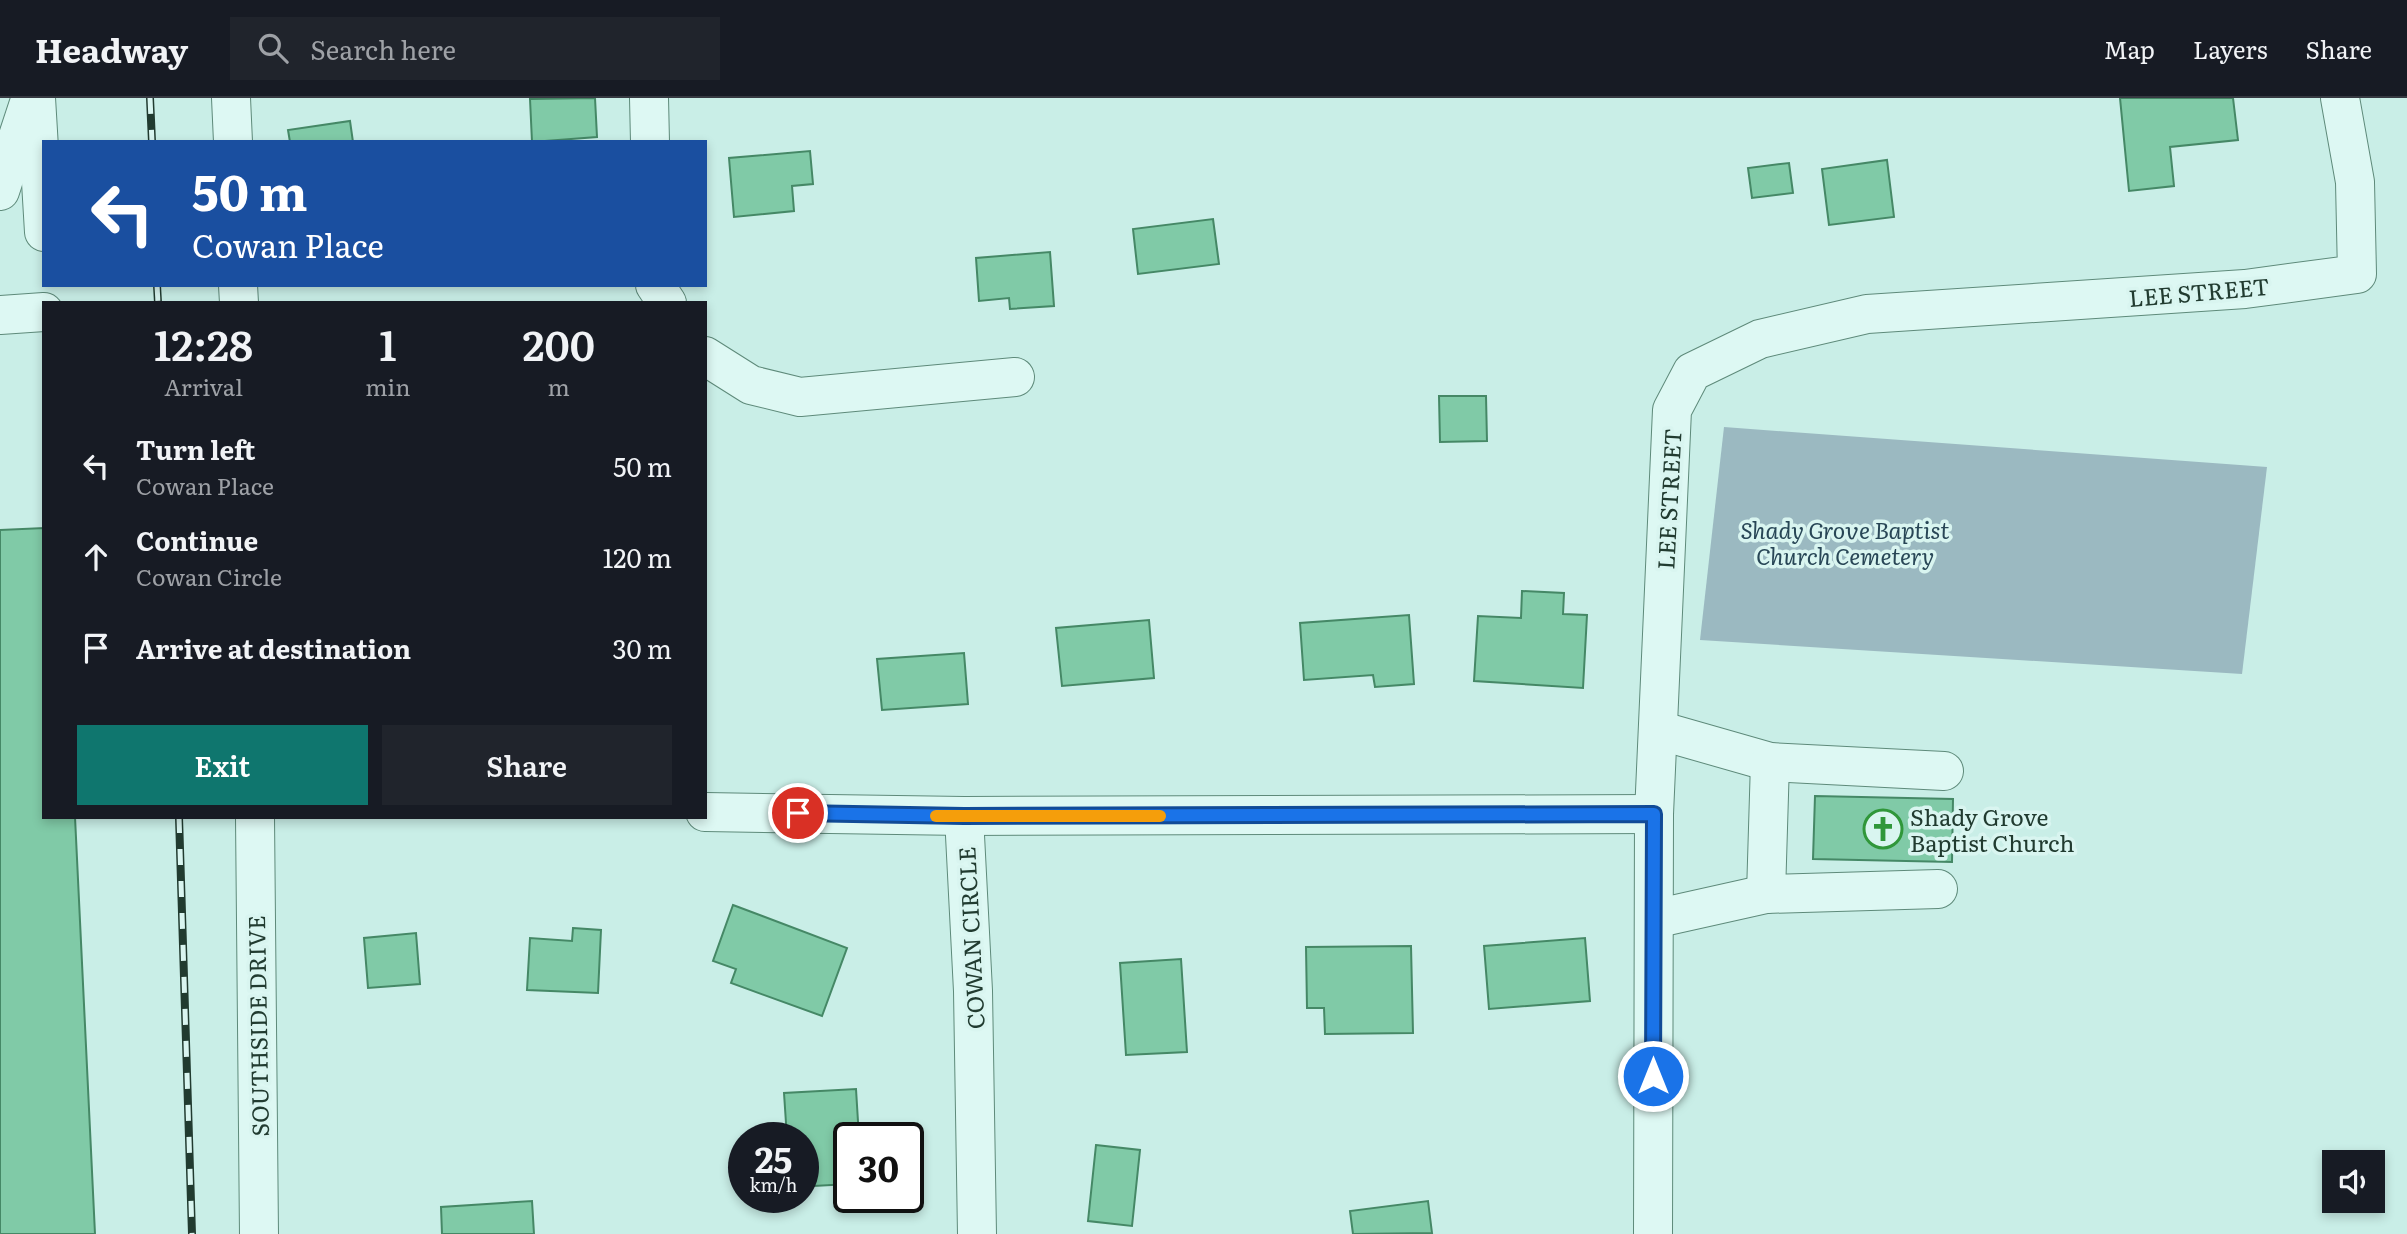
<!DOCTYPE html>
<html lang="en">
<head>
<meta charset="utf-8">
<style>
  body { margin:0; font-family:Literata,serif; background:#20242c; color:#f1f3f6; height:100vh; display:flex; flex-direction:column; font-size:26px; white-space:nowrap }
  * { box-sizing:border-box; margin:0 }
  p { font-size:23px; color:#9ea1a6 }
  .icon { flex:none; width:38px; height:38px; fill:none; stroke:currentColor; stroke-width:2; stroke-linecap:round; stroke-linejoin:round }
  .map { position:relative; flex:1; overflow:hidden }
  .panel { position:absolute; left:42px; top:203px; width:665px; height:518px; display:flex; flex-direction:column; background:#171b24; border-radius:0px; box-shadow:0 4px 10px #0003 }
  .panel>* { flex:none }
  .hud { position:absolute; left:42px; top:42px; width:665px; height:147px; border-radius:0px; box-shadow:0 4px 10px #0003; background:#1a4fa0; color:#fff; overflow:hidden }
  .fabs { position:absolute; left:2322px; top:1052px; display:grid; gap:14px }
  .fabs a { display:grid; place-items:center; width:63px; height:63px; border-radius:0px; background:#171b24; box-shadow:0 4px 10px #0003; font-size:35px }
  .speed { position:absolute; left:728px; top:1024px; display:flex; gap:14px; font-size:35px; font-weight:700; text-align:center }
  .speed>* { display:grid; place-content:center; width:91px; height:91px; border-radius:50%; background:#171b24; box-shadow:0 4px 10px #0003; line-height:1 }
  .speed small { font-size:18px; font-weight:400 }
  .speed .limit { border:4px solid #111; border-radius:10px; background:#fff; color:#111 }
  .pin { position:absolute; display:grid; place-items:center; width:60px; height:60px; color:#fff; margin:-30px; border:4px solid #fff; border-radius:50%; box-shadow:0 2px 7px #0007 }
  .me { position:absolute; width:77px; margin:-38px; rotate:0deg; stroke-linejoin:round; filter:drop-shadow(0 0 5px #0008) }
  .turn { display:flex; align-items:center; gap:24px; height:147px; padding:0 35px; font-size:32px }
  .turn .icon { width:91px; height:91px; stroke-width:2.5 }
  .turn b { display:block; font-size:49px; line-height:60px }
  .eta { display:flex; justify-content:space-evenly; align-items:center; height:119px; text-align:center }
  .eta b { font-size:42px; font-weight:600; line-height:49px }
  .primary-button { display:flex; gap:14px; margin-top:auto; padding:14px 35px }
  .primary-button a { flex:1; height:80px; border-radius:0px; background:#0f766e; color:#fff; font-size:28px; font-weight:600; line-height:80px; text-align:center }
  .primary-button a+a { background:#20242c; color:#f1f3f6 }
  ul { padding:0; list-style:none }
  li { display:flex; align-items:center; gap:21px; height:91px; padding:0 35px }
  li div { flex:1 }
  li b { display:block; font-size:26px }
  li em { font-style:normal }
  header { display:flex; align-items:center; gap:42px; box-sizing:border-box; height:98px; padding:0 35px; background:#171b24; border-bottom:2px solid #363941 }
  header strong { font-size:33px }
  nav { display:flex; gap:38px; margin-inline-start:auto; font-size:24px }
  .search { width:490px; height:63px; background:#20242c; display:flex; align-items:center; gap:18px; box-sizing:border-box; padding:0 24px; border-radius:0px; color:#9ea1a6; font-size:26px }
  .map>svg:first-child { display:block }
</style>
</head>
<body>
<header>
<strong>Headway</strong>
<div class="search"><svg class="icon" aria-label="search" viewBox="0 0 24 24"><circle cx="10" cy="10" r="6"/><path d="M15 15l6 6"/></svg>Search here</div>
<nav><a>Map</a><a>Layers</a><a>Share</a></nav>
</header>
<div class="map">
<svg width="2407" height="1136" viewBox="0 0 2407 1136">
  <rect width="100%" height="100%" fill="#c9eee7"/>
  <polygon fill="#9bb9c1" points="1724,329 2267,369 2242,576 1700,542"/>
  <g fill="#80caa7" stroke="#458866" stroke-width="2">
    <polygon points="595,0 597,39 532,44 530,1"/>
    <polygon points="2120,0 2233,0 2238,42 2170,49 2174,88 2129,93"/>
    <polygon points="350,23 353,44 290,44 288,32"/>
    <polygon points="810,53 813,86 792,88 794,113 734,119 729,60"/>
    <polygon points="1887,62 1894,119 1829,127 1822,71"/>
    <polygon points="1789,65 1793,95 1752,100 1748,70"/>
    <polygon points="1213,121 1219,166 1138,176 1133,131"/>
    <polygon points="1050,154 1054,208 1010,211 1009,200 979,203 976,160"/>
    <polygon points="1439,298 1486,298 1487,343 1440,344"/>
    <polygon points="44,430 44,719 75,719 95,1136 0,1136 0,432"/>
    <polygon points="1522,493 1564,495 1563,516 1587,517 1583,590 1474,583 1478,518 1521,520"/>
    <polygon points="1409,517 1414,586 1375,589 1373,577 1304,582 1300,525"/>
    <polygon points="1149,522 1154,580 1062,588 1056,530"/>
    <polygon points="964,555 968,606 882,612 877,561"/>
    <polygon points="1815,698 1953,701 1952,764 1813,761"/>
    <polygon points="733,807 847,850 822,918 731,885 736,871 713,863"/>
    <polygon points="573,830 601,832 598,895 527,892 530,840 572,843"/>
    <polygon points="416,835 420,886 368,890 364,840"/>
    <polygon points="1585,840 1590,903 1489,911 1484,848"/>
    <polygon points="1411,848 1413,935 1325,936 1324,910 1307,910 1306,849"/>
    <polygon points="1181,861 1187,954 1126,957 1120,865"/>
    <polygon points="856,991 859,1040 849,1040 849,1086 814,1088 812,1052 803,1053 803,1040 787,1040 784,995"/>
    <polygon points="1096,1047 1140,1052 1132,1128 1088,1123"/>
    <polygon points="532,1103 534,1136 442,1136 441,1109"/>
    <polygon points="1428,1103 1432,1135 1353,1136 1350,1113"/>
  </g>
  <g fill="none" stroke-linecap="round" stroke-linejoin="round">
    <defs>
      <g id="minor">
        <polyline points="36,0 44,134"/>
        <polyline points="231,0 233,44"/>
        <polyline points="649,0 650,44"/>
        <polyline points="0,93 29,5"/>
        <polyline points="238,187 239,205"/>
        <polyline points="655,187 667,205"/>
        <polyline points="0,217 44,214"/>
        <polyline points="705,258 751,287 800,299 1015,279"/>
        <polyline points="1658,632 1770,664 1944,673"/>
        <polyline points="705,714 964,718 973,893 977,1136"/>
        <polyline points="964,718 1654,716"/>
        <polyline points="255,719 259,1136"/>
        <polyline points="1766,796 1770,664"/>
        <polyline points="1654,821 1766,796 1938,791"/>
        <polyline points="1653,1136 1654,716 1672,312 1692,274 1760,241 1867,216 2245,191 2357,176 2355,84 2340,0"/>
      </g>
    </defs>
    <use href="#minor" stroke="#5e8a7a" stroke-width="40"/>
    <use href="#minor" stroke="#ddf8f3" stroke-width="38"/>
    <defs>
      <g id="rail">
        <polyline points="150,0 152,44"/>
        <polyline points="157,187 158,205"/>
        <polyline points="179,719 192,1136"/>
      </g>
    </defs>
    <use href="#rail" stroke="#213b30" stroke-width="8"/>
    <use href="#rail" stroke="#d9f5f0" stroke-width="5" stroke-dasharray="16" stroke-linecap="butt"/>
  </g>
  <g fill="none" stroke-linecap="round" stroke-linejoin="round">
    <defs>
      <polyline id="route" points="798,715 964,718 1654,716 1653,978"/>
    </defs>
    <use href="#route" stroke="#114b97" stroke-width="18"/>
    <use href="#route" stroke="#1a73e8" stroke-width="12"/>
    <polyline stroke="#f59e0b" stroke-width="12" points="936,718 1160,718"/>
  </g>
  <defs>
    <symbol id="church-ring" viewBox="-11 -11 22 22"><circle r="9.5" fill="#d9f5f0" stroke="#30973a" stroke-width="1.5"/><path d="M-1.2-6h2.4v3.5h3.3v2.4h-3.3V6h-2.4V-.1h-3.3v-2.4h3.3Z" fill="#30973a"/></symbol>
  </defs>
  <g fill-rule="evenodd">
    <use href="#church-ring" x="1861" y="709" width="44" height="44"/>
  </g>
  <g text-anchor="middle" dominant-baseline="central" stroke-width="7" stroke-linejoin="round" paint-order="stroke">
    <g font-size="23" fill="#213b30" stroke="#d9f5f0">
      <text transform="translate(2199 193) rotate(-5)">LEE STREET</text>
      <text transform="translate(1668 401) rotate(-87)">LEE STREET</text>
      <text transform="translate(970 840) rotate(-93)">COWAN CIRCLE</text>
      <text transform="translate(257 928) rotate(-91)">SOUTHSIDE DRIVE</text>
    </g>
    <g font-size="23" font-style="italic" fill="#284656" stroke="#d9f5f0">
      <text x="1845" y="431">Shady Grove Baptist<tspan x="1845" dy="26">Church Cemetery</tspan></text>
    </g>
    <g font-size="23" fill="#213b30" stroke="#d9f5f0" text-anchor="start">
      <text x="1910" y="718">Shady Grove<tspan x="1910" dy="26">Baptist Church</tspan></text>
    </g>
  </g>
</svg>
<div class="fabs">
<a><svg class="icon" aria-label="sound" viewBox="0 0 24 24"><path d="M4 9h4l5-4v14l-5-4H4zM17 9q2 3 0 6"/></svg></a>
</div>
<div class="speed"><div>25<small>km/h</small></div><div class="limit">30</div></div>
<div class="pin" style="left:798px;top:715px;background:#d93025"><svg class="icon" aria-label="arrive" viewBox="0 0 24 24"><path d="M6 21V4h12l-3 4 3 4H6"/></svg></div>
<svg class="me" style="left:1653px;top:978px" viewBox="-20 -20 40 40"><circle r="17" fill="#1a73e8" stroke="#fff" stroke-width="3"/><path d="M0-11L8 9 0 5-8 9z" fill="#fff"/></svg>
<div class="hud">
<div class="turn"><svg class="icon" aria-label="left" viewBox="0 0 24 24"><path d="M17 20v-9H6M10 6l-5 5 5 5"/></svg><div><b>50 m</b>Cowan Place</div></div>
</div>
<section class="panel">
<div class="eta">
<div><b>12:28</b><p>Arrival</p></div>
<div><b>1</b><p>min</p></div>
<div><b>200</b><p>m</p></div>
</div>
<ul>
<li><svg class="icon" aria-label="left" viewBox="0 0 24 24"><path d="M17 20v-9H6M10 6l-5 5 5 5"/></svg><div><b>Turn left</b><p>Cowan Place</p></div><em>50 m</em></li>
<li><svg class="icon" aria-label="ahead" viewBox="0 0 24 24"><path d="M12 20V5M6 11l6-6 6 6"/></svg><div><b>Continue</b><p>Cowan Circle</p></div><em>120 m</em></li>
<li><svg class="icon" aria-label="arrive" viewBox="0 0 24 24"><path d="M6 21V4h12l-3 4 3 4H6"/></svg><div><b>Arrive at destination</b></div><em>30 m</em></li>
</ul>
<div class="primary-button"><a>Exit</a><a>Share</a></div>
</section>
</div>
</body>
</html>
